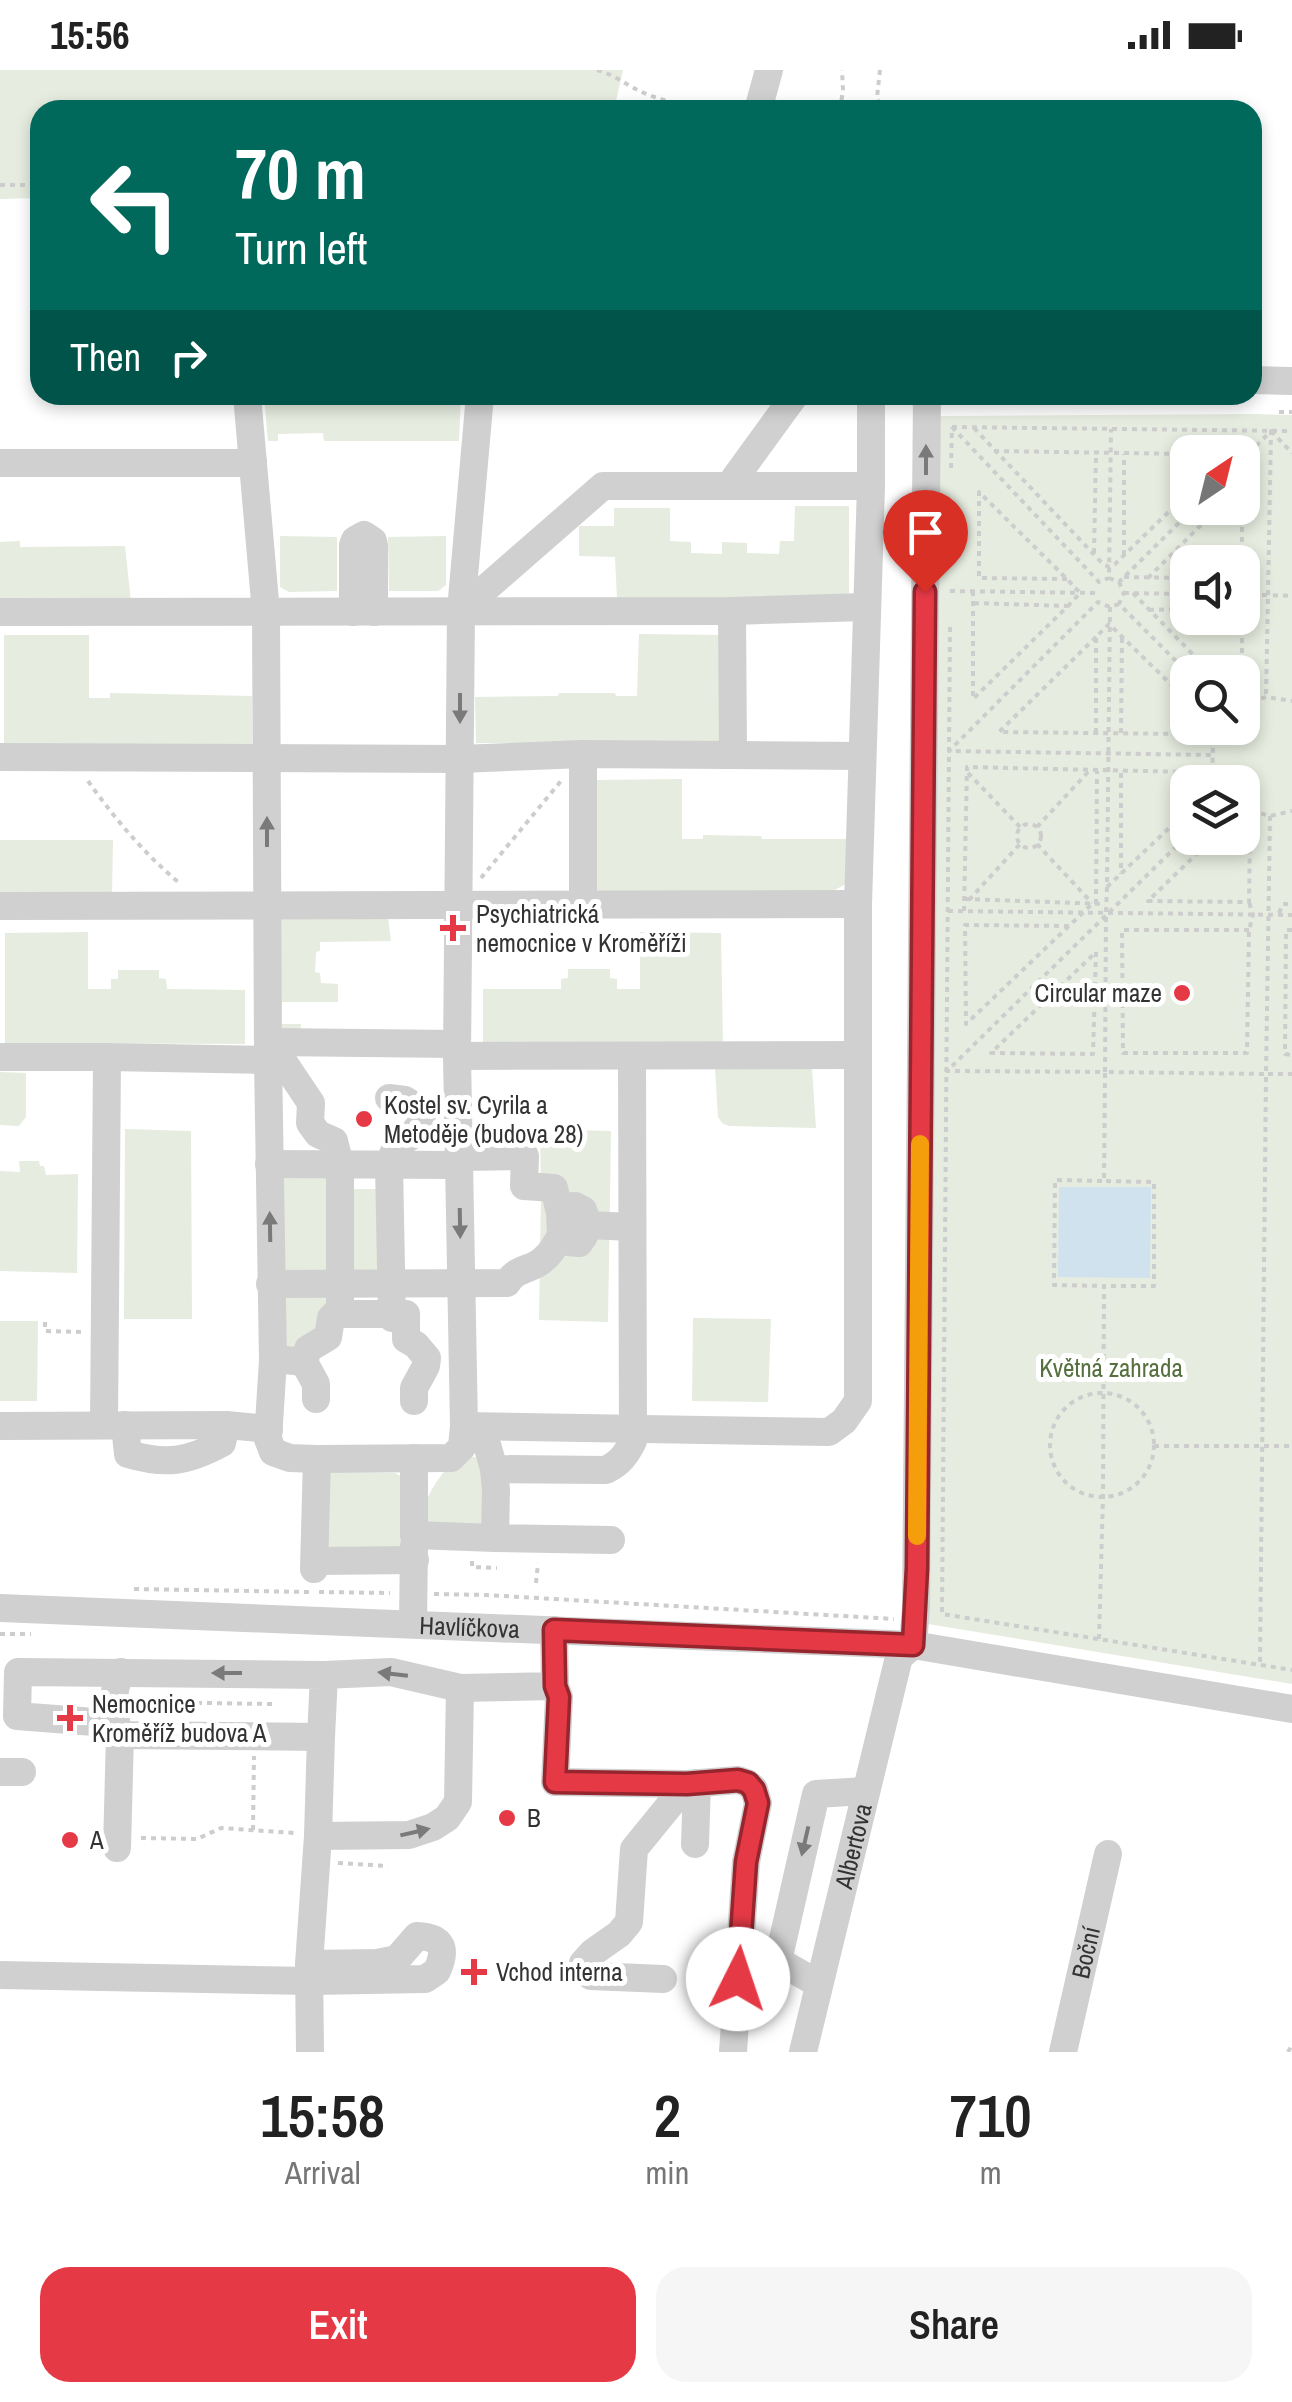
<!DOCTYPE html>
<html lang="en">
<head>
<meta charset="utf-8">
<style>
  body { margin:0; font-family:"Archivo Narrow",sans-serif; background:#f6f6f6; color:#222; height:100vh; display:flex; flex-direction:column; font-size:38px; white-space:nowrap }
  * { box-sizing:border-box; margin:0 }
  p { font-size:32px; color:#767676 }
  .icon { flex:none; width:55px; height:55px; fill:none; stroke:currentColor; stroke-width:2; stroke-linecap:round; stroke-linejoin:round }
  .map { position:relative; height:1982px; overflow:hidden }
  .drawer { display:flex; flex-direction:column; background:#fff; flex:1 }
  .drawer>* { flex:none }
  .top-card { position:absolute; left:30px; top:30px; width:1232px; height:305px; border-radius:30px; box-shadow:0 5px 15px #0003; background:#00695c; color:#fff; overflow:hidden }
  .needle { width:65px; rotate:35deg }
  .tools { position:absolute; left:1170px; top:365px; display:grid; gap:20px }
  .tools a { display:grid; place-items:center; width:90px; height:90px; border-radius:20px; background:#fff; box-shadow:0 5px 15px #0003; font-size:50px }
  .pin { position:absolute; display:grid; place-items:center; width:85px; height:85px; color:#fff; margin:-102px -42px; border-radius:50% 50% 50% 0; rotate:-45deg; box-shadow:0 0 10px #0007 }
  .pin .icon { rotate:45deg }
  .me { position:absolute; width:110px; margin:-55px; rotate:4deg; stroke-linejoin:round; filter:drop-shadow(0 0 8px #0008) }
  .turn { display:flex; align-items:center; gap:35px; height:210px; padding:0 40px; font-size:45px }
  .turn .icon { width:130px; height:130px; stroke-width:2.5 }
  .turn b { display:block; font-size:70px; line-height:85px }
  .then { display:flex; align-items:center; height:95px; padding:0 40px; background:#0003; gap:20px; font-size:38px }
  .eta { display:flex; justify-content:space-evenly; align-items:center; height:170px; text-align:center }
  .eta b { font-size:60px; font-weight:600; line-height:70px }
  .button { display:flex; gap:20px; margin-top:auto; padding:20px 40px }
  .button a { flex:1; height:115px; border-radius:30px; background:#e63946; color:#fff; font-size:40px; font-weight:600; line-height:115px; text-align:center }
  .button a+a { background:#f6f6f6; color:#222 }
  .status { display:flex; justify-content:space-between; align-items:center; height:70px; padding:0 50px; background:#fff; direction:ltr }
  .status svg { height:28px; fill:currentColor }
  .map>svg:first-child { display:block }
</style>
</head>
<body>
<div class="status"><b>15:56</b><svg viewBox="0 0 49 12"><path d="M0 12V9h3v3zM5 12V6h3v6zM10 12V3h3v9zM15 12V0h3v12zM26 1h20v11H26zM47 4h2v5h-2z"/></svg></div>
<div class="map">
<svg width="1292" height="1982" viewBox="0 0 1292 1982">
  <rect width="100%" height="100%" fill="#fff"/>
  <g fill="#e6ecdf" fill-rule="evenodd">
    <polygon points="0,0 623,0 614,40 40,40 40,128 0,129"/>
    <polygon points="264,325 461,325 459,371 324,371 323,363 278,364 278,371 268,371"/>
    <path d="M1256 344 1292 345V1614L928 1554 938 346ZM1188 382H1242V438H1188ZM1188 492H1242V548H1188ZM1188 602H1242V658H1188ZM1188 712H1242V768H1188Z"/>
    <polygon points="795,436 849,436 849,530 617,529 615,487 579,486 579,456 614,456 614,438 670,438 670,471 691,472 691,483 722,484 722,472 747,473 747,483 779,484 780,471 794,471"/>
    <polygon points="280,466 337,467 337,521 289,522 280,517"/>
    <polygon points="446,466 446,515 438,521 389,521 388,467"/>
    <polygon points="20,471 20,477 125,476 131,532 0,531 0,472"/>
    <polygon points="639,564 723,565 724,673 476,673 475,627 558,626 559,623 615,623 616,626 637,626"/>
    <polygon points="4,565 89,565 89,628 110,628 110,623 252,626 252,674 4,674"/>
    <polygon points="682,709 682,769 703,769 703,765 761,766 762,769 847,769 846,814 827,824 597,822 597,710"/>
    <polygon points="0,770 113,770 112,825 0,825"/>
    <polygon points="275,846 388,847 391,871 320,872 320,881 316,882 315,902 320,903 321,913 338,914 338,932 282,932 281,954 301,954 300,965 281,966"/>
    <polygon points="88,862 88,919 111,919 111,909 118,909 118,900 159,900 159,908 166,909 167,919 245,920 245,974 5,973 5,863"/>
    <polygon points="640,862 721,863 723,975 483,974 483,919 561,919 561,909 568,908 568,899 610,899 610,908 617,909 617,919 640,919"/>
    <polygon points="715,998 812,998 816,1058 729,1056 722,1053 718,1047"/>
    <polygon points="0,1002 26,1003 26,1047 19,1056 0,1055"/>
    <polygon points="125,1059 191,1061 192,1249 124,1249"/>
    <polygon points="540,1059 611,1061 608,1252 539,1250 541,1124"/>
    <polygon points="19,1091 39,1091 40,1096 44,1096 46,1105 78,1104 77,1203 0,1201 0,1101 20,1102"/>
    <polygon points="337,1097 338,1212 278,1212 275,1098"/>
    <polygon points="342,1119 388,1119 390,1212 342,1212"/>
    <polygon points="278,1216 338,1216 328,1258 278,1286"/>
    <polygon points="693,1248 771,1249 768,1332 692,1331"/>
    <polygon points="0,1251 38,1251 37,1331 0,1331"/>
    <path d="M460 1383 488 1391 493 1462 431 1460C429 1455 425 1450 424 1444 423 1425 448 1396 460 1383Z"/>
    <polygon points="323,1402 395,1403 402,1407 408,1457 394,1504 333,1504 323,1498"/>
  </g>
  <polygon fill="#cfe2ee" points="1059,1117 1151,1117 1150,1208 1058,1207"/>
  <g fill="none" stroke-linecap="round" stroke-linejoin="round">
    <g stroke="#cdcdcd" stroke-width="4" stroke-dasharray="5 5" stroke-linecap="butt">
      <path d="M597 0C616 5 630 18 649 25 669 33 691 36 713 40"/>
      <polyline points="880,0 877,27 881,40"/>
      <polyline points="723,40 737,36"/>
      <polyline points="840,40 843,20 842,0"/>
      <polyline points="0,115 40,115"/>
      <polyline points="1279,342 1292,342"/>
      <polyline points="952,357 1099,512 1109,508 1111,359"/>
      <polyline points="952,357 1292,361"/>
      <polyline points="974,358 1102,493 1109,497 1115,494 1188,423"/>
      <polyline points="1271,361 1292,383"/>
      <polyline points="994,381 1188,384"/>
      <polyline points="1242,390 1271,361 1268,525 1292,526"/>
      <polyline points="951,398 952,357"/>
      <polyline points="1242,436 1243,391"/>
      <polyline points="1094,483 1096,383"/>
      <polyline points="1124,485 1124,384"/>
      <polyline points="1242,492 1242,438"/>
      <polyline points="1124,507 1188,508"/>
      <polyline points="1109,508 1119,512 1194,438"/>
      <polyline points="1148,508 1218,438"/>
      <polyline points="1067,509 979,508 979,422 1067,509 1080,523 1068,536"/>
      <polyline points="1119,512 1124,523 1119,534 1188,603"/>
      <polyline points="950,521 1095,523"/>
      <polyline points="973,521 973,629 1068,536 973,533"/>
      <polyline points="1124,523 1188,524"/>
      <polyline points="1133,523 1210,602"/>
      <polyline points="1242,525 1268,525 1266,627"/>
      <polyline points="1119,534 1110,537 1098,532 949,681 1211,685"/>
      <polyline points="1110,537 1107,817 1106,843 1105,1002 947,1001 1188,765"/>
      <polyline points="1149,540 1188,539"/>
      <polyline points="1242,548 1242,602"/>
      <polyline points="950,557 942,1544 1292,1600"/>
      <polyline points="1096,567 999,662 1184,664 1188,656"/>
      <polyline points="1242,634 1266,627 1292,631"/>
      <polyline points="1096,663 1096,567 1109,554 1188,631"/>
      <polyline points="1121,663 1122,568"/>
      <polyline points="968,703 1020,757"/>
      <polyline points="1121,703 1121,804"/>
      <path d="M88 711C115 749 143 782 178 812"/>
      <path d="M1218 712C1210 693 1211 677 1219 658"/>
      <polyline points="1242,738 1270,746 1292,741"/>
      <polyline points="1270,746 1266,1004 1292,1004"/>
      <circle cx="1029" cy="766" r="12"/>
      <polyline points="1037,757 1088,702"/>
      <polyline points="1213,768 1148,831 1249,832 1250,768 1242,764"/>
      <polyline points="1037,774 1092,833"/>
      <polyline points="481,808 561,711"/>
      <polyline points="1107,817 1188,740"/>
      <polyline points="965,829 1105,834"/>
      <polyline points="969,830 1020,774"/>
      <polyline points="1096,834 1097,701"/>
      <polyline points="948,841 1292,845"/>
      <polyline points="964,841 967,697 1188,702 1190,712"/>
      <polyline points="1279,843 1283,834 1292,834"/>
      <polyline points="1069,856 965,855 966,954 1092,834"/>
      <polyline points="1249,860 1122,860 1123,983 1247,983 1249,860 1253,845 1249,832"/>
      <polyline points="1292,860 1286,860 1285,984 1292,985"/>
      <polygon points="1096,882 1093,984 991,983"/>
      <polyline points="1102,1111 1055,1110 1054,1215 1104,1216"/>
      <polyline points="45,1252 45,1261 81,1262"/>
      <circle cx="1102" cy="1375" r="52"/>
      <polyline points="1154,1376 1292,1376"/>
      <polyline points="472,1491 472,1497 497,1498"/>
      <polyline points="536,1513 538,1493"/>
      <polyline points="134,1519 310,1522"/>
      <polyline points="319,1522 390,1523"/>
      <polyline points="434,1524 486,1525 894,1549"/>
      <polyline points="0,1564 31,1564"/>
      <polyline points="1099,1569 1103,1427 1104,1216 1154,1216 1154,1112 1104,1111 1105,1002 1266,1004 1260,1595"/>
      <polyline points="137,1632 272,1634"/>
      <polyline points="253,1760 254,1686"/>
      <polyline points="141,1768 197,1769 221,1758 294,1763"/>
      <polyline points="338,1793 388,1796"/>
      <polyline points="1288,1982 1292,1975"/>
    </g>
    <g stroke="#d0d0d0" stroke-width="28">
      <polyline points="758,40 769,0"/>
      <polyline points="1252,310 1292,311"/>
      <polyline points="247,325 266,543 268,990 273,1290 268,1369 273,1382 290,1388 317,1389 451,1388 462,1377 464,1356 457,986 461,540 480,325"/>
      <polyline points="0,393 253,393"/>
      <polyline points="729,416 795,325"/>
      <polyline points="461,540 603,416 871,416 871,325"/>
      <polyline points="732,541 733,685"/>
      <polyline points="0,542 732,541 866,537"/>
      <polyline points="353,542 353,475 355,470 364,465 373,471 374,476 374,542"/>
      <polyline points="583,684 583,834"/>
      <polyline points="0,687 460,689 583,684 862,686"/>
      <polyline points="0,836 858,834"/>
      <polyline points="270,972 311,1033 310,1053 318,1064 334,1071 340,1095 340,1244"/>
      <polyline points="270,972 457,974"/>
      <polyline points="457,986 858,985"/>
      <polyline points="0,987 107,987 104,1355"/>
      <polyline points="107,987 268,990"/>
      <polyline points="389,1028 405,1030 419,1039 422,1049 419,1056 411,1066 396,1076 389,1095 392,1248"/>
      <polyline points="459,1087 525,1086 524,1116 554,1118 560,1143"/>
      <polyline points="269,1094 459,1095"/>
      <polyline points="588,1155 584,1166 579,1173 568,1172 561,1166 560,1143 564,1137 575,1136 583,1140 588,1155 632,1157"/>
      <path d="M270 1214 507 1213C515 1200 524 1201 537 1194 549 1187 554 1177 561 1166"/>
      <polyline points="285,1290 304,1292 316,1314 316,1329"/>
      <polyline points="304,1292 308,1279 328,1267 331,1248 335,1244 406,1244 406,1269 416,1275 427,1288 426,1296 414,1318 414,1331"/>
      <path d="M125 1355 128 1384C166 1395 187 1392 222 1373L226 1355"/>
      <polyline points="0,1356 226,1355 269,1359"/>
      <polyline points="464,1356 829,1362 844,1351 858,1331 858,834 871,416"/>
      <path d="M482 1357 494 1399 606 1400C620 1393 626 1385 633 1371L632 986"/>
      <polyline points="414,1388 414,1465 495,1468"/>
      <polyline points="494,1399 496,1420 495,1468 611,1470"/>
      <polyline points="315,1491 415,1490"/>
      <polyline points="314,1499 317,1389"/>
      <path id="s1" d="M0 1538 913 1575 1292 1639"/>
      <polyline points="413,1554 414,1476"/>
      <polyline points="913,1575 916,1537 927,325"/>
      <polyline points="324,1605 321,1667 120,1665 107,1653 17,1646 18,1602 324,1605 391,1602 460,1618 555,1616 554,1560"/>
      <polyline points="555,1616 559,1627 555,1712 687,1714 738,1710 747,1713 754,1719 758,1733 746,1792 733,1982"/>
      <polyline points="0,1702 22,1702"/>
      <polyline points="318,1766 409,1765 433,1757 447,1748 458,1732 460,1618"/>
      <polyline points="695,1774 697,1713"/>
      <path d="M117 1778 120 1665C112 1643 111 1623 121 1602"/>
      <path d="M0 1905 311 1911 425 1909 437 1901C447 1879 443 1867 417 1866L397 1889 377 1893 309 1894"/>
      <polyline points="663,1909 591,1906 585,1902 583,1893 592,1883 619,1864 629,1852 634,1779 687,1714"/>
      <polyline points="819,1914 778,1891 816,1724 865,1721"/>
      <polyline points="310,1982 309,1894 318,1766 321,1667"/>
      <path id="s2" d="M803 1982 899 1587 913 1575"/>
      <path id="s3" d="M1063 1982 1108 1784"/>
    </g>
  </g>
  <defs><path id="oneway-solid" d="M-6-.8H1V-3.2L6.5 0L1 3.2V.8H-6Z" transform="scale(2.5)"/></defs>
  <g fill="#7a7a7a">
    <use href="#oneway-solid" transform="translate(926 390) rotate(-90)"/>
    <use href="#oneway-solid" transform="translate(460 638) rotate(90)"/>
    <use href="#oneway-solid" transform="translate(267 762) rotate(-90)"/>
    <use href="#oneway-solid" transform="translate(460 1153) rotate(89)"/>
    <use href="#oneway-solid" transform="translate(270 1157) rotate(-91)"/>
    <use href="#oneway-solid" transform="translate(227 1603) rotate(-180)"/>
    <use href="#oneway-solid" transform="translate(393 1604) rotate(-173)"/>
    <use href="#oneway-solid" transform="translate(415 1762) rotate(-13)"/>
    <use href="#oneway-solid" transform="translate(805 1771) rotate(103)"/>
  </g>
  <g fill="none" stroke-linecap="round" stroke-linejoin="round">
    <defs>
      <polyline id="route" points="738,1909 746,1792 758,1733 754,1720 748,1713 738,1710 687,1714 555,1712 559,1627 555,1616 554,1560 913,1575 917,1498 925,522"/>
    </defs>
    <use href="#route" stroke="#96252e" stroke-width="25"/>
    <use href="#route" stroke="#e63946" stroke-width="18"/>
    <polyline stroke="#f59e0b" stroke-width="18" points="917,1466 920,1074"/>
  </g>
  <g fill="#e63946" stroke="#fff" stroke-width="4">
    <path d="M448 843h10v10h10v10h-10v10h-10v-10h-10v-10h10z"/>
    <circle cx="1182" cy="923" r="10"/>
    <circle cx="364" cy="1049" r="10"/>
    <path d="M65 1633h10v10h10v10h-10v10h-10v-10h-10v-10h10z"/>
    <circle cx="507" cy="1748" r="10"/>
    <circle cx="70" cy="1770" r="10"/>
    <path d="M469 1887h10v10h10v10h-10v10h-10v-10h-10v-10h10z"/>
  </g>
  <g text-anchor="middle" dominant-baseline="central" stroke-width="10" stroke-linejoin="round" paint-order="stroke">
    <g font-size="25" fill="#333" stroke="#fff" text-anchor="start">
      <text x="476" y="844">Psychiatrická<tspan x="476" dy="29">nemocnice v Kroměříži</tspan></text>
      <text x="1162" y="923" text-anchor="end">Circular maze</text>
      <text x="384" y="1035">Kostel sv. Cyrila a<tspan x="384" dy="29">Metoděje (budova 28)</tspan></text>
      <text x="92" y="1634">Nemocnice<tspan x="92" dy="29">Kroměříž budova A</tspan></text>
      <text x="527" y="1748">B</text>
      <text x="90" y="1770">A</text>
      <text x="496" y="1902">Vchod interna</text>
    </g>
    <g font-size="25" fill="#56703f" stroke="#fff">
      <text x="1111" y="1298">Květná zahrada</text>
    </g>
    <g font-size="25" fill="#333" stroke="#fff">
      <text stroke="none"><textPath href="#s1" startOffset="470">Havlíčkova</textPath></text>
      <text stroke="none"><textPath href="#s2" startOffset="212">Albertova</textPath></text>
      <text stroke="none"><textPath href="#s3" startOffset="102">Boční</textPath></text>
    </g>
  </g>
</svg>
<div class="tools">
<a><svg class="needle" viewBox="-14 -14 28 28"><path d="M0-13l5 13h-10z" fill="#e53935"/><path d="M0 13l5-13h-10z" fill="#767676"/></svg></a>
<a><svg class="icon" aria-label="sound" viewBox="0 0 24 24"><path d="M4 9h4l5-4v14l-5-4H4zM17 9q2 3 0 6"/></svg></a>
<a><svg class="icon" aria-label="search" viewBox="0 0 24 24"><circle cx="10" cy="10" r="6"/><path d="M15 15l6 6"/></svg></a>
<a><svg class="icon" aria-label="layers" viewBox="0 0 24 24"><path d="M12 4l9 5-9 5-9-5zM3 14l9 5 9-5"/></svg></a>
</div>
<div class="pin" style="left:925px;top:522px;background:#d93025"><svg class="icon" aria-label="arrive" viewBox="0 0 24 24"><path d="M6 21V4h12l-3 4 3 4H6"/></svg></div>
<svg class="me" style="left:738px;top:1909px" viewBox="-20 -20 40 40"><circle r="19" fill="#fff"/><path d="M0-13L10 11 0 6-10 11z" fill="#e63946"/></svg>
<div class="top-card">
<div class="turn"><svg class="icon" aria-label="left" viewBox="0 0 24 24"><path d="M17 20v-9H6M10 6l-5 5 5 5"/></svg><div><b>70 m</b>Turn left</div></div>
<div class="then">Then<svg class="icon" aria-label="right" viewBox="0 0 24 24"><path d="M7 20v-9h11M14 6l5 5-5 5"/></svg></div>
</div>
</div>
<section class="drawer">
<div class="eta">
<div><b>15:58</b><p>Arrival</p></div>
<div><b>2</b><p>min</p></div>
<div><b>710</b><p>m</p></div>
</div>
<div class="button"><a>Exit</a><a>Share</a></div>
</section>
</body>
</html>
